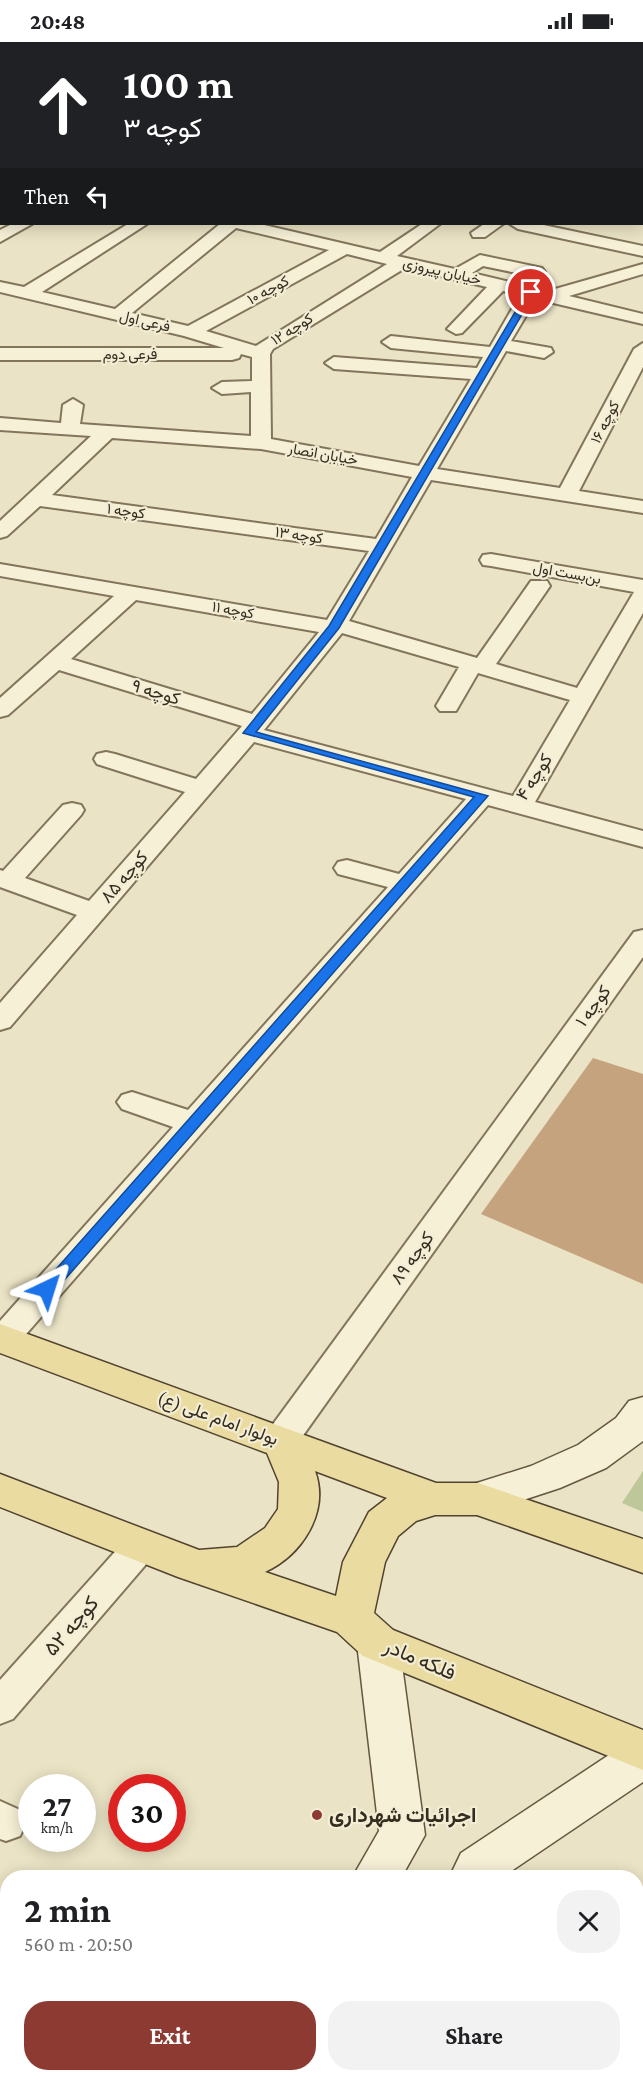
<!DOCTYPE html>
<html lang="en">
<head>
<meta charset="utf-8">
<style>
  body { margin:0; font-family:"Crimson Pro",Vazirmatn,serif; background:#f2f2f2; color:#202124; height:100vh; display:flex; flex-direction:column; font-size:22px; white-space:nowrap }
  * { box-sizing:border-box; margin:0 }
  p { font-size:20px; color:#757577 }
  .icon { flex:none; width:33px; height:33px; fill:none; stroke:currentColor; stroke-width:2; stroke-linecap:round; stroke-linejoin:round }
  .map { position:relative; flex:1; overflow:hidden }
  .sheet { position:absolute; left:0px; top:1828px; width:644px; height:212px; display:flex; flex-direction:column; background:#fff; border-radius:24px 24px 0 0; box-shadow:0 3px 15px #0003 }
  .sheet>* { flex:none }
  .guide { position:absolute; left:0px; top:0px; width:644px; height:183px; box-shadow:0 3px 15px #0003; background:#202124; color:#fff; overflow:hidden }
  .speed { position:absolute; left:18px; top:1732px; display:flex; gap:12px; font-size:30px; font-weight:700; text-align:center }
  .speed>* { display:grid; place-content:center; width:78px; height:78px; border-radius:50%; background:#fff; box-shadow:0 3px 15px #0003; line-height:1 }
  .speed small { font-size:15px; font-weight:400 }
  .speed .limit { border:9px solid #d22; background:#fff; color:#111 }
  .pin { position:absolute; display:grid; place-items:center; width:51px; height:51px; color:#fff; margin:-26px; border:3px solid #fff; border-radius:50%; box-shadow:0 2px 6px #0007 }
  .me { position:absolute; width:66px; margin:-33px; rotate:41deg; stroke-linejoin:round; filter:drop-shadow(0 0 4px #0008) }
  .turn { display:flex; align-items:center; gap:21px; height:126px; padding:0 24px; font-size:27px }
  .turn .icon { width:78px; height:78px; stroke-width:2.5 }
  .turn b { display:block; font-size:42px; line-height:51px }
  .then { display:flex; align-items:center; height:57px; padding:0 24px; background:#0003; gap:12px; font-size:22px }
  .round { display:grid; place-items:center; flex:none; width:63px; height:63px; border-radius:24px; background:#f2f2f2 }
  .head { display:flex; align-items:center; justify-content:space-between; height:102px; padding:0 24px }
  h1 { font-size:36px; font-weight:700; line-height:45px }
  .cta { display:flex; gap:12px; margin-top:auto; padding:12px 24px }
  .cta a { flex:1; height:69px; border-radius:24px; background:#8d3b32; color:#fff; font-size:24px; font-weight:700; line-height:69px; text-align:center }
  .cta a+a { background:#f2f2f2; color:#202124 }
  .status { display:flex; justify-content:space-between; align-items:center; height:42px; padding:0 30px; background:#fff; direction:ltr }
  .status svg { height:16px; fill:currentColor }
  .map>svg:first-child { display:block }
</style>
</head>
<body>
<div class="status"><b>20:48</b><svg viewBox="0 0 49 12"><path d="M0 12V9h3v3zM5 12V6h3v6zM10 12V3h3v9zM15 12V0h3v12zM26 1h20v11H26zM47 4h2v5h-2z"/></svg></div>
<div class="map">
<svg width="643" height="2039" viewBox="0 0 643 2039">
  <rect width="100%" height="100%" fill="#eae3c5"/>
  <polygon fill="#bdc79a" points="643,1429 643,1470 622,1461"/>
  <polygon fill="#c5a37e" points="593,1016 643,1032 643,1242 481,1172"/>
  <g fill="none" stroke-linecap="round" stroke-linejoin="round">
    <defs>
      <g id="street">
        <polygon points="2,0 21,0 22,2 3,2"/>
        <polygon points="269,0 284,0 268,2"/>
        <polygon points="296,0 318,0 319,2 297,2"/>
        <polygon points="468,0 484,0 467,2"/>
        <polygon points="585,0 605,0 606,2 586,2"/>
        <rect x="642" y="7" width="1" height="8"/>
        <rect x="0" y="34" width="2" height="8"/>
        <rect x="642" y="81" width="1" height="10"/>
        <rect x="642" y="106" width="1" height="10"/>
        <polygon points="2,132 2,142 0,143 0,133"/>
        <rect x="642" y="151" width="1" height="10"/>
        <polygon points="12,182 32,182 0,200 0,188"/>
        <path d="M128 182H147L42 250 115 267 220 182H260L380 210 422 182H440L397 214 455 227 480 213 542 226 545 230 542 234 536 235 483 224 472 231 548 249 643 222V232L569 254 643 272V282L536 257 511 299 551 306 553 310 544 316 506 309 437 427 560 446 634 307 643 301V325L579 449 643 459V471L431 438 349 579 477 616 531 539H547L550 544 496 622 577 646 634 550 491 524 483 523 480 518 483 513 491 512 643 538V571L535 760 643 789V805L488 763 14 1306 0 1308V1279L173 1085 122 1067 117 1060 122 1053 132 1050 188 1068 388 845 338 832 334 826 338 820 347 818 399 832 466 757 254 700 10 985 0 988V961L77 873 0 845V828L3 829 63 763 72 761 81 763 84 768 81 773 25 836 89 859 185 750 97 722 94 717 97 712 106 710 115 712 196 737 242 684 59 628 8 673 0 675V656L114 554 0 534V522L327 578 369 509 40 464 7 494 0 496V479L91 394 0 388V376L61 381 63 363 73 357 83 363 80 382 251 394V350L222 352 212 346 222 340 252 339V315L241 312 239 316 232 318H0V306H224L184 294 0 250V240L24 245ZM236 186 329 208 188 284 132 271ZM347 212 387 222 256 304 206 289ZM405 226 487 245 447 287 456 292 462 291 503 249 520 253 490 305 391 294 382 300 391 306 483 315 477 326 334 315 325 321 334 327 471 337 419 424 271 397 270 312 273 307ZM112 396 261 407 412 435 376 497 52 453ZM136 558 319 590 252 672 71 617ZM342 591 459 625 436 664 440 669H456L478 631 570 658 513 754 264 688Z"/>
        <polygon points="484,182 503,182 485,195 473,195 471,191"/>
        <polygon points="510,182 539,182 643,204 643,214 518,187"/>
        <polygon points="643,888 643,915 292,1409 280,1412 268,1409 263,1399 268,1389 634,890"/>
        <polygon points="142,1488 154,1493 160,1503 154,1513 13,1677 0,1682 0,1638 130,1493"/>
        <polygon points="0,1759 20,1768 26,1781 20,1794 6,1799 0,1797"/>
      </g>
      <g id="secondary">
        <polygon points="134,0 151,0 133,2"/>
        <polygon points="0,77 2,77 0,88"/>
        <polygon points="643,1355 643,1399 606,1426 560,1446 478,1473 464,1469 458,1457 464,1445 531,1424 578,1403 616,1376 629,1359"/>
        <polygon points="378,1583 393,1588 399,1601 425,1793 401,1836 352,1836 379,1789 357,1601 363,1588"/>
        <polygon points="643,1695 643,1740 501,1836 449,1836 461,1811 627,1701"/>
        <polygon points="227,2032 278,2032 275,2039 224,2039"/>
        <polygon points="343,2032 394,2032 391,2039 340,2039"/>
      </g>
      <path id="primary" d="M0 1282 436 1441H478L643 1497V1531L477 1473H435L416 1479 398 1494 385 1520 374 1571 393 1588 643 1688V1728L363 1614 337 1590 178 1535 0 1465V1432L199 1508 237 1505 265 1486 278 1467 279 1440 267 1411 0 1311ZM315 1429 387 1456 369 1470 343 1520 336 1554 265 1530C302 1513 330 1470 315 1429Z"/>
    </defs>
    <use href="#street" stroke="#83755c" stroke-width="4"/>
    <use href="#secondary" stroke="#655740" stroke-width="3"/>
    <use href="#primary" stroke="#514330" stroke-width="3"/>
    <use href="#street" fill="#f6f0d7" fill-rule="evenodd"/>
    <use href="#secondary" fill="#f6f0d7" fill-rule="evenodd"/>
    <use href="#primary" fill="#eadba0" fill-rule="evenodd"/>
  </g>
  <polygon fill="#1a73e8" stroke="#114b97" stroke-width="1.5" points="531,248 535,250 339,586 256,690 488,754 53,1251 42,1251 40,1247 42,1243 474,755 243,691 329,584 527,250"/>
  <circle fill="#8d3b32" stroke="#f2edd4" stroke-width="2" cx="317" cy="1773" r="6"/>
  <g text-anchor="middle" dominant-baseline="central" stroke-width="4.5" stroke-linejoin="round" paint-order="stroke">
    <g font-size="15" fill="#352c1f" stroke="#f2edd4">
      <text transform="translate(442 229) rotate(13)">خیابان پیروزی</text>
      <text transform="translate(268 248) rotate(-28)">کوچه ۱۰</text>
      <text transform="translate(145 279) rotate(13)">فرعی اول</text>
      <text transform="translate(292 287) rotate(-32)">کوچه ۱۲</text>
      <text x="130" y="312">فرعی دوم</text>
      <text transform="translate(605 380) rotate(-63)">کوچه ۱۶</text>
      <text transform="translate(323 412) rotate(10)">خیابان انصار</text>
      <text transform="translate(126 469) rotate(8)">کوچه ۱</text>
      <text transform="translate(299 493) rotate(8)">کوچه ۱۳</text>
      <text transform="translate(567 531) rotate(10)">بن‌بست اول</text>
      <text transform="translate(233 568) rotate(10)">کوچه ۱۱</text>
    </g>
    <g font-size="18" fill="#352c1f" stroke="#f2edd4">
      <text transform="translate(156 650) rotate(17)">کوچه ۹</text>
      <text transform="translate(534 735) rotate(-57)">کوچه ۴</text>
      <text transform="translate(124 835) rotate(-49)">کوچه ۸۵</text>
      <text transform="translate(593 964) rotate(-54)">کوچه ۱</text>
      <text transform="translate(412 1216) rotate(-54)">کوچه ۸۹</text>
      <text transform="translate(218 1376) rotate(20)">بولوار امام علی (ع)</text>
    </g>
    <g font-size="21" fill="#352c1f" stroke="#f2edd4">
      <text transform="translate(71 1584) rotate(-49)">کوچه ۵۲</text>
      <text transform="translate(420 1617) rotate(23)">فلکه مادر</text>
    </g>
    <g font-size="21" font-weight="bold" fill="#352c1f" stroke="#f2edd4" text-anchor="start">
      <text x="329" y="1773">اجرائیات شهرداری</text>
    </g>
  </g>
</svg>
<div class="speed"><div>27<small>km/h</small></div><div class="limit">30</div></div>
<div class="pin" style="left:531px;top:250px;background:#d93025"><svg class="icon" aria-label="arrive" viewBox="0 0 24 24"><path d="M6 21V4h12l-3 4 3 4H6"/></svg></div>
<svg class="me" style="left:47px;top:1247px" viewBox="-20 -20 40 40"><path d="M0-17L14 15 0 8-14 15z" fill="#1a73e8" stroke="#fff" stroke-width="4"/></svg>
<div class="guide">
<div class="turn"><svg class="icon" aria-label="ahead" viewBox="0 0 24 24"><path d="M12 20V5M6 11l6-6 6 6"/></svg><div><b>100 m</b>کوچه ۳</div></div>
<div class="then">Then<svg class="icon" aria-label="left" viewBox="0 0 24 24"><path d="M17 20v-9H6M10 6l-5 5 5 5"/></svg></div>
</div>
<section class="sheet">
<div class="head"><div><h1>2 min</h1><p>560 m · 20:50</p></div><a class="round"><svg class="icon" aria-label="close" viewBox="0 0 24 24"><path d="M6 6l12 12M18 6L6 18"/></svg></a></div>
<div class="cta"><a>Exit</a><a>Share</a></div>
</section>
</div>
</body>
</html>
